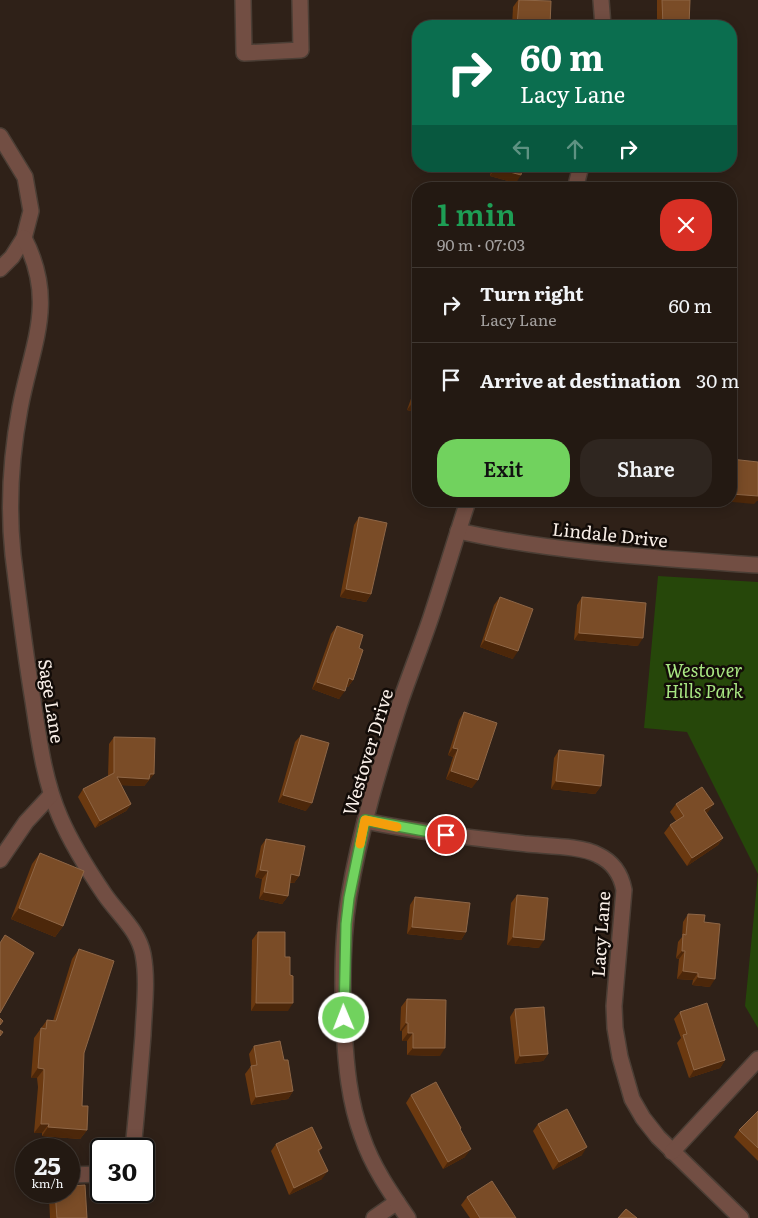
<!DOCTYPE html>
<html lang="en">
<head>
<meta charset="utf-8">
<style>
  body { margin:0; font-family:Literata,serif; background:#2f2620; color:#f1f3f6; height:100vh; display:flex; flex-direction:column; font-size:19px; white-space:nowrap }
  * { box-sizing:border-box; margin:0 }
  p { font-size:16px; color:#a3a09f }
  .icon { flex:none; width:28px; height:28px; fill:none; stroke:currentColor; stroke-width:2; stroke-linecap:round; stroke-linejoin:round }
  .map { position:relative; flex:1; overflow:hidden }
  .details { position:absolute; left:412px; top:182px; width:325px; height:325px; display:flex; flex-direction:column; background:#231912; border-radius:20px; box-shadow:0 2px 12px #0003,0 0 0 1px #403832 }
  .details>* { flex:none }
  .hud { position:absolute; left:412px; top:20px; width:325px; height:152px; border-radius:20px; box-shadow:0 2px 12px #0003,0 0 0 1px #403832; background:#0b6e4f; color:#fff; overflow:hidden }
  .speed { position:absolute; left:15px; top:1138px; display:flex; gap:10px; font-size:25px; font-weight:700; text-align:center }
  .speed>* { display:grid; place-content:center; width:65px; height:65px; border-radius:50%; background:#231912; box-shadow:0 2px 12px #0003,0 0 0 1px #403832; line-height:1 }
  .speed small { font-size:12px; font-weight:400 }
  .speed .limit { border:2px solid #111; border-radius:8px; background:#fff; color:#111 }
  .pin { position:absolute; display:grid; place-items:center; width:42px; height:42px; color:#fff; margin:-21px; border:2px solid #fff; border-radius:50%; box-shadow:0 1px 5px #0007 }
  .me { position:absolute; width:55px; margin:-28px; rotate:359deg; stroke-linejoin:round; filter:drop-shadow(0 0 4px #0008) }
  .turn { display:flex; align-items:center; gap:18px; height:105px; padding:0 25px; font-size:22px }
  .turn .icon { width:65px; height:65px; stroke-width:2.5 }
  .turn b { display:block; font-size:35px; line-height:42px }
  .lanes { display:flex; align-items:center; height:48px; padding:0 25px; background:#0003; justify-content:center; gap:25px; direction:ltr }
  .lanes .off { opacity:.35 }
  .round { display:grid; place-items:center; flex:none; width:52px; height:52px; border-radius:20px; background:#2f2620 }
  .head { display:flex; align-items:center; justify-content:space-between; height:85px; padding:0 25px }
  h1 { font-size:30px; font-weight:600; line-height:38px; color:#1e9e55 }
  .primary-button { display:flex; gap:10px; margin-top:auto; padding:10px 25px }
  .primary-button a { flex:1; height:58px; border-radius:20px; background:#71d25e; color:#111; font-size:20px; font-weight:600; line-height:58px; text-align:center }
  .primary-button a+a { background:#2f2620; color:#f1f3f6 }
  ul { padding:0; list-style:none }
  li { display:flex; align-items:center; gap:15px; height:75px; padding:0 25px; border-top:1px solid #403832 }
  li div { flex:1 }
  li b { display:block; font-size:19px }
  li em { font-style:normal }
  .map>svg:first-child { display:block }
</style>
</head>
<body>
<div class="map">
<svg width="758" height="1218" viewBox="0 0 758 1218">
  <rect width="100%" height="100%" fill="#2f2118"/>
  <polygon fill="#26470a" points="658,576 758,582 758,1028 745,1006 758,874 687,732 644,728"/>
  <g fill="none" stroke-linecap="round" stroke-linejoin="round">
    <defs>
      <g id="minor">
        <polyline points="243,0 244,53 301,50 300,0"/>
        <polyline points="601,0 603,26"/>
        <polyline points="0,136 25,177 31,211 24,238 12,257 0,269"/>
        <polyline points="575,189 581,166"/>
        <path d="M24 238C57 302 32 344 20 408 11 456 8 507 13 555 19 604 25 653 33 701 39 740 44 780 60 817 72 845 88 870 105 895 119 915 138 930 143 954 148 980 144 1009 143 1035 140 1073 137 1111 133 1149"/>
        <path d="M458 531C557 553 657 558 758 565"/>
        <path d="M365 821C418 832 473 838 527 844 547 846 582 846 598 855 613 862 621 874 624 890L614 1006 615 1028 620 1057 632 1099 643 1118 658 1137 741 1218"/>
        <polyline points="0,860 26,822 51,795"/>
        <polyline points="672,1152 758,1059"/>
        <polyline points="69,1175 101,1174"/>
        <polyline points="374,1218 397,1202"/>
        <path d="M408 1218C390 1192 372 1166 362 1136 349 1101 346 1065 344 1028 342 985 342 939 349 896 360 831 379 768 399 706 409 676 421 647 431 617 444 578 455 540 468 501"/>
      </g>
    </defs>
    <use href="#minor" stroke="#4b3e35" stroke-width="18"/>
    <use href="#minor" stroke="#724e43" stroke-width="15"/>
  </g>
  <g fill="#6b3910">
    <polygon points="518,0 536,0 550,26 512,26 513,7"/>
    <polygon points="657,0 690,0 689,26 657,26"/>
    <polygon points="492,166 523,166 516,183 490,176"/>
    <polygon points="419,376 419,413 407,410"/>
    <polygon points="359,517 371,594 366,602 340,597 354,525"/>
    <polygon points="500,597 513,659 480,647 494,605"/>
    <polygon points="582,597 638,646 574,640 577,605"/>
    <polygon points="337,626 359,648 353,680 348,687 346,687 339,699 312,689 331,634"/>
    <polygon points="464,712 472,788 446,779 453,757 448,755 459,720"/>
    <polygon points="301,735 306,811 278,802 295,742"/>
    <polygon points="114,737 154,774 144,786 121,785 131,804 126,811 95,828 78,797 83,789 108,776 109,744"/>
    <polygon points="559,750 601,786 595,794 551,789 554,758"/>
    <polygon points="676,804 708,812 706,813 723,838 718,845 687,866 664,833 670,825 676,821 670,812"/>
    <polygon points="266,839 299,876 294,883 290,883 288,896 282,904 259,899 262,879 255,877 261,846"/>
    <polygon points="40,853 63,926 55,937 11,919 32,864"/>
    <polygon points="517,895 539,948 507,945 511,903"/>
    <polygon points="415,897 466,932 461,940 407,934 410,905"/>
    <polygon points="688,914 704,922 710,987 692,985 693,980 677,979 679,959 676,958 678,942 682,937 683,922"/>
    <polygon points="258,932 285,957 288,1011 251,1011 252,940"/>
    <polygon points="79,949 84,1053 82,1106 87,1130 80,1139 42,1136 42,1133 34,1133 38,1087 37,1078 31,1078 34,1038 47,1020 53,1021 72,959"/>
    <polygon points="407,999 440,1056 407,1055 407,1041 402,1041 402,1031 400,1031 401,1007"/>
    <polygon points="515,1009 548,1054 543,1061 515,1064 510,1017"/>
    <polygon points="680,1012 725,1060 720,1068 689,1078 677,1043 681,1038 674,1019"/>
    <polygon points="254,1046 284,1060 293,1091 288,1099 251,1105 245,1074 251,1066 249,1054"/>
    <polygon points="411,1095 460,1129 465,1157 443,1169 406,1103"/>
    <polygon points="758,1111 758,1161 734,1137 739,1130"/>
    <polygon points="538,1124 582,1155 553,1170 533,1131"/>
    <polygon points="276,1144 322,1148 319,1152 322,1179 289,1195 271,1151"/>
    <polygon points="52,1191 69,1191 87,1218 50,1218 49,1197"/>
    <polygon points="467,1197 516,1218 470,1218 461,1205"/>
  </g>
  <g fill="#4c270a">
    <polygon points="495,168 521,175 516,183 490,176"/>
    <polygon points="413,402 419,404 419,413 407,410"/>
    <polygon points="731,494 758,496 758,501 757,501 754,504 722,501 731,501"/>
    <polygon points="346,589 371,594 366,602 340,597"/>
    <polygon points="579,633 643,638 638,646 574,640"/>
    <polygon points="485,640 518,651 513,659 480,647"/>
    <polygon points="349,678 353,680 348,687 344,686"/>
    <polygon points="317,682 345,691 339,699 312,689"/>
    <polygon points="453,748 458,749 453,757 448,755"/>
    <polygon points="451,771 478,780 472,788 446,779"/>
    <polygon points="150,774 154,774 144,786 112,785 117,777"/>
    <polygon points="556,781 601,786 595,794 551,789"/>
    <polygon points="283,795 312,803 306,811 278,802"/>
    <polygon points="131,804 126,811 95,828 100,821"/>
    <polygon points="714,804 708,812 699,818 704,810"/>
    <polygon points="723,838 718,845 687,866 692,858"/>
    <polygon points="260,870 268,871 262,879 255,877"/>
    <polygon points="291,874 299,876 294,883 286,882"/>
    <polygon points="264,892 288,896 282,904 259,899"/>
    <polygon points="19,908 63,926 55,937 11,919"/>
    <polygon points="412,927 466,932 461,940 407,934"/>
    <polygon points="513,937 544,940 539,948 507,945"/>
    <polygon points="682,951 685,951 679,959 676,958"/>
    <polygon points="683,971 698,973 693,980 677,979"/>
    <polygon points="698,977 715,979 710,987 692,985"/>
    <polygon points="256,1003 293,1003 288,1011 251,1011"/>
    <polygon points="406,1023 408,1023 402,1031 400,1031"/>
    <polygon points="408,1033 413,1033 407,1041 402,1041"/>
    <polygon points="413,1048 445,1048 440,1056 407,1055"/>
    <polygon points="548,1054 543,1061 515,1064 520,1056"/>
    <polygon points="725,1060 720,1068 689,1078 694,1070"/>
    <polygon points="38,1068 44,1069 37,1078 31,1078"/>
    <polygon points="293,1091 288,1099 251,1105 256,1097"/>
    <polygon points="41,1124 49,1124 42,1133 34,1133"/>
    <polygon points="48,1127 87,1130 80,1139 42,1136"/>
    <polygon points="587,1147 582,1155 553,1170 559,1162"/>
    <polygon points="471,1149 465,1157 443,1169 448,1162"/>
    <polygon points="328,1171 322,1179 289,1195 294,1188"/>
  </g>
  <g fill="#7a4c27" stroke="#8e6646">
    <polygon points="519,0 551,1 550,26 517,26"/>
    <polygon points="662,0 690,0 689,25 663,26"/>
    <polygon points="495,166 523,166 521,175 495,168"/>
    <polygon points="419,384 419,404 413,402"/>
    <polygon points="731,459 758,462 758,496 731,494"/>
    <polygon points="359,517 387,523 371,594 346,589"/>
    <polygon points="500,597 533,609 518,651 485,640"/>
    <polygon points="582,597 646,603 643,638 579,633"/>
    <polygon points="337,626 363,635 359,648 363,650 353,680 349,678 345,691 317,682"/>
    <polygon points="464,712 497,723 478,780 451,771 458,749 453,748"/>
    <polygon points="301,735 329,743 312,803 283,795"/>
    <polygon points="114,737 155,738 154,774 150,774 149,779 117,777 131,804 100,821 83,789 114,773"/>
    <polygon points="559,750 604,755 601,786 556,781"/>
    <polygon points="702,787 714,804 704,810 723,838 692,858 670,825 684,816 676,804"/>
    <polygon points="266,839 305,846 299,876 291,874 288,896 264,892 268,871 260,870"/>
    <polygon points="40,853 84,871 63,926 19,908"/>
    <polygon points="517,895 548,898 544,940 513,937"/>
    <polygon points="415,897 470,903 466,932 412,927"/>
    <polygon points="688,914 705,915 704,922 720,924 715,979 698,977 698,973 683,971 685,951 682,951 683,934 686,935"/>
    <polygon points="258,932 285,932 285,957 290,957 290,975 293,976 293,1003 256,1003"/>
    <polygon points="5,935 34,953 0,1013 0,943"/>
    <polygon points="79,949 114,961 84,1053 82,1106 88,1106 87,1130 48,1127 49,1124 41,1124 44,1078 44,1069 38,1068 41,1028 46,1029 47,1020 56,1021"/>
    <polygon points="407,999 446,1000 445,1048 413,1048 413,1033 408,1033 408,1023 406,1023"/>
    <polygon points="707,1003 725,1060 694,1070 683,1035 687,1034 680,1012"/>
    <polygon points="544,1007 548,1054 520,1056 515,1009"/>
    <polygon points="0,1018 3,1021 0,1025"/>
    <polygon points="0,1030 3,1032 0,1036"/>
    <polygon points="280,1041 284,1060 288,1060 293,1091 256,1097 251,1066 257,1065 254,1046"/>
    <polygon points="436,1082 461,1128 460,1129 471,1149 448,1162 411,1095"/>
    <polygon points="567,1109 587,1147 559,1162 538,1124"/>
    <polygon points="758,1111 758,1148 739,1130"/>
    <polygon points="312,1127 322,1148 318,1150 328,1171 294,1188 276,1144"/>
    <polygon points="492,1181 516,1218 480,1218 467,1197"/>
    <polygon points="85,1185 87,1218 57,1218 55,1191 69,1191 69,1186"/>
    <polygon points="626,1209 637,1218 618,1218"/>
  </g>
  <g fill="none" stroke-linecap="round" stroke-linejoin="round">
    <defs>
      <polyline id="route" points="344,1018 346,924 349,898 365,820 446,835"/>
    </defs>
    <use href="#route" stroke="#49883d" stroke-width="12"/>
    <use href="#route" stroke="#71d25e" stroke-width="9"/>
    <polyline stroke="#f59e0b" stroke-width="9" points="360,844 365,820 397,827"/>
  </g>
  <g text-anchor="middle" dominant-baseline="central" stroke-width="5" stroke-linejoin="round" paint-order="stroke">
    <g font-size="18" fill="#f9efe8" stroke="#130c08">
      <text transform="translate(610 534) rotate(6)">Lindale Drive</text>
      <text transform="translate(52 701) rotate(81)">Sage Lane</text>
      <text transform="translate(367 752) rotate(-73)">Westover Drive</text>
      <text transform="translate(600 934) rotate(-86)">Lacy Lane</text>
    </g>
    <g font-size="18" font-style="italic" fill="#a9e783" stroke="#130c08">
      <text x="704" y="669">Westover<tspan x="704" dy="21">Hills Park</tspan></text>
    </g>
  </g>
</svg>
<div class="speed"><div>25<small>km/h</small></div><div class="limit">30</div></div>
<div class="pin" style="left:446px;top:835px;background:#d93025"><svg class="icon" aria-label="arrive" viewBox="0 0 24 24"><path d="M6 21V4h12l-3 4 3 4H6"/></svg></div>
<svg class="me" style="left:344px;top:1018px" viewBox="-20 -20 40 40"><circle r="17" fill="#71d25e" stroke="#fff" stroke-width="3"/><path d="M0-11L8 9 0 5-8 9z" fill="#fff"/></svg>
<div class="hud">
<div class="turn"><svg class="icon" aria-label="right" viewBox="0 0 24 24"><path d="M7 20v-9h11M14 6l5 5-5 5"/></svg><div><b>60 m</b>Lacy Lane</div></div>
<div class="lanes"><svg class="icon off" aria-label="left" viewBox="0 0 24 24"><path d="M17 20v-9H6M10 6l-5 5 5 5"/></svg><svg class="icon off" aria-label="ahead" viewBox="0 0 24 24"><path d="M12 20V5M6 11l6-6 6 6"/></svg><svg class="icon" aria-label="right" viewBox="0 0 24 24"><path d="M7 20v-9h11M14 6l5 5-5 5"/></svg></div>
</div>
<section class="details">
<div class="head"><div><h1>1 min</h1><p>90 m · 07:03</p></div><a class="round" style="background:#d93025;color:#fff"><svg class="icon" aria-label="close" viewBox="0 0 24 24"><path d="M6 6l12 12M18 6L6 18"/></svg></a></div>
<ul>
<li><svg class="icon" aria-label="right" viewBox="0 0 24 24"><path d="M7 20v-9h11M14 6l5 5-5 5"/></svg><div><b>Turn right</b><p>Lacy Lane</p></div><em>60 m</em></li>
<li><svg class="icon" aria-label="arrive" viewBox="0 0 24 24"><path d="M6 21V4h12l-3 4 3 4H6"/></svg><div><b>Arrive at destination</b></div><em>30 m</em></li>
</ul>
<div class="primary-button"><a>Exit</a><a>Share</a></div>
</section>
</div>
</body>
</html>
